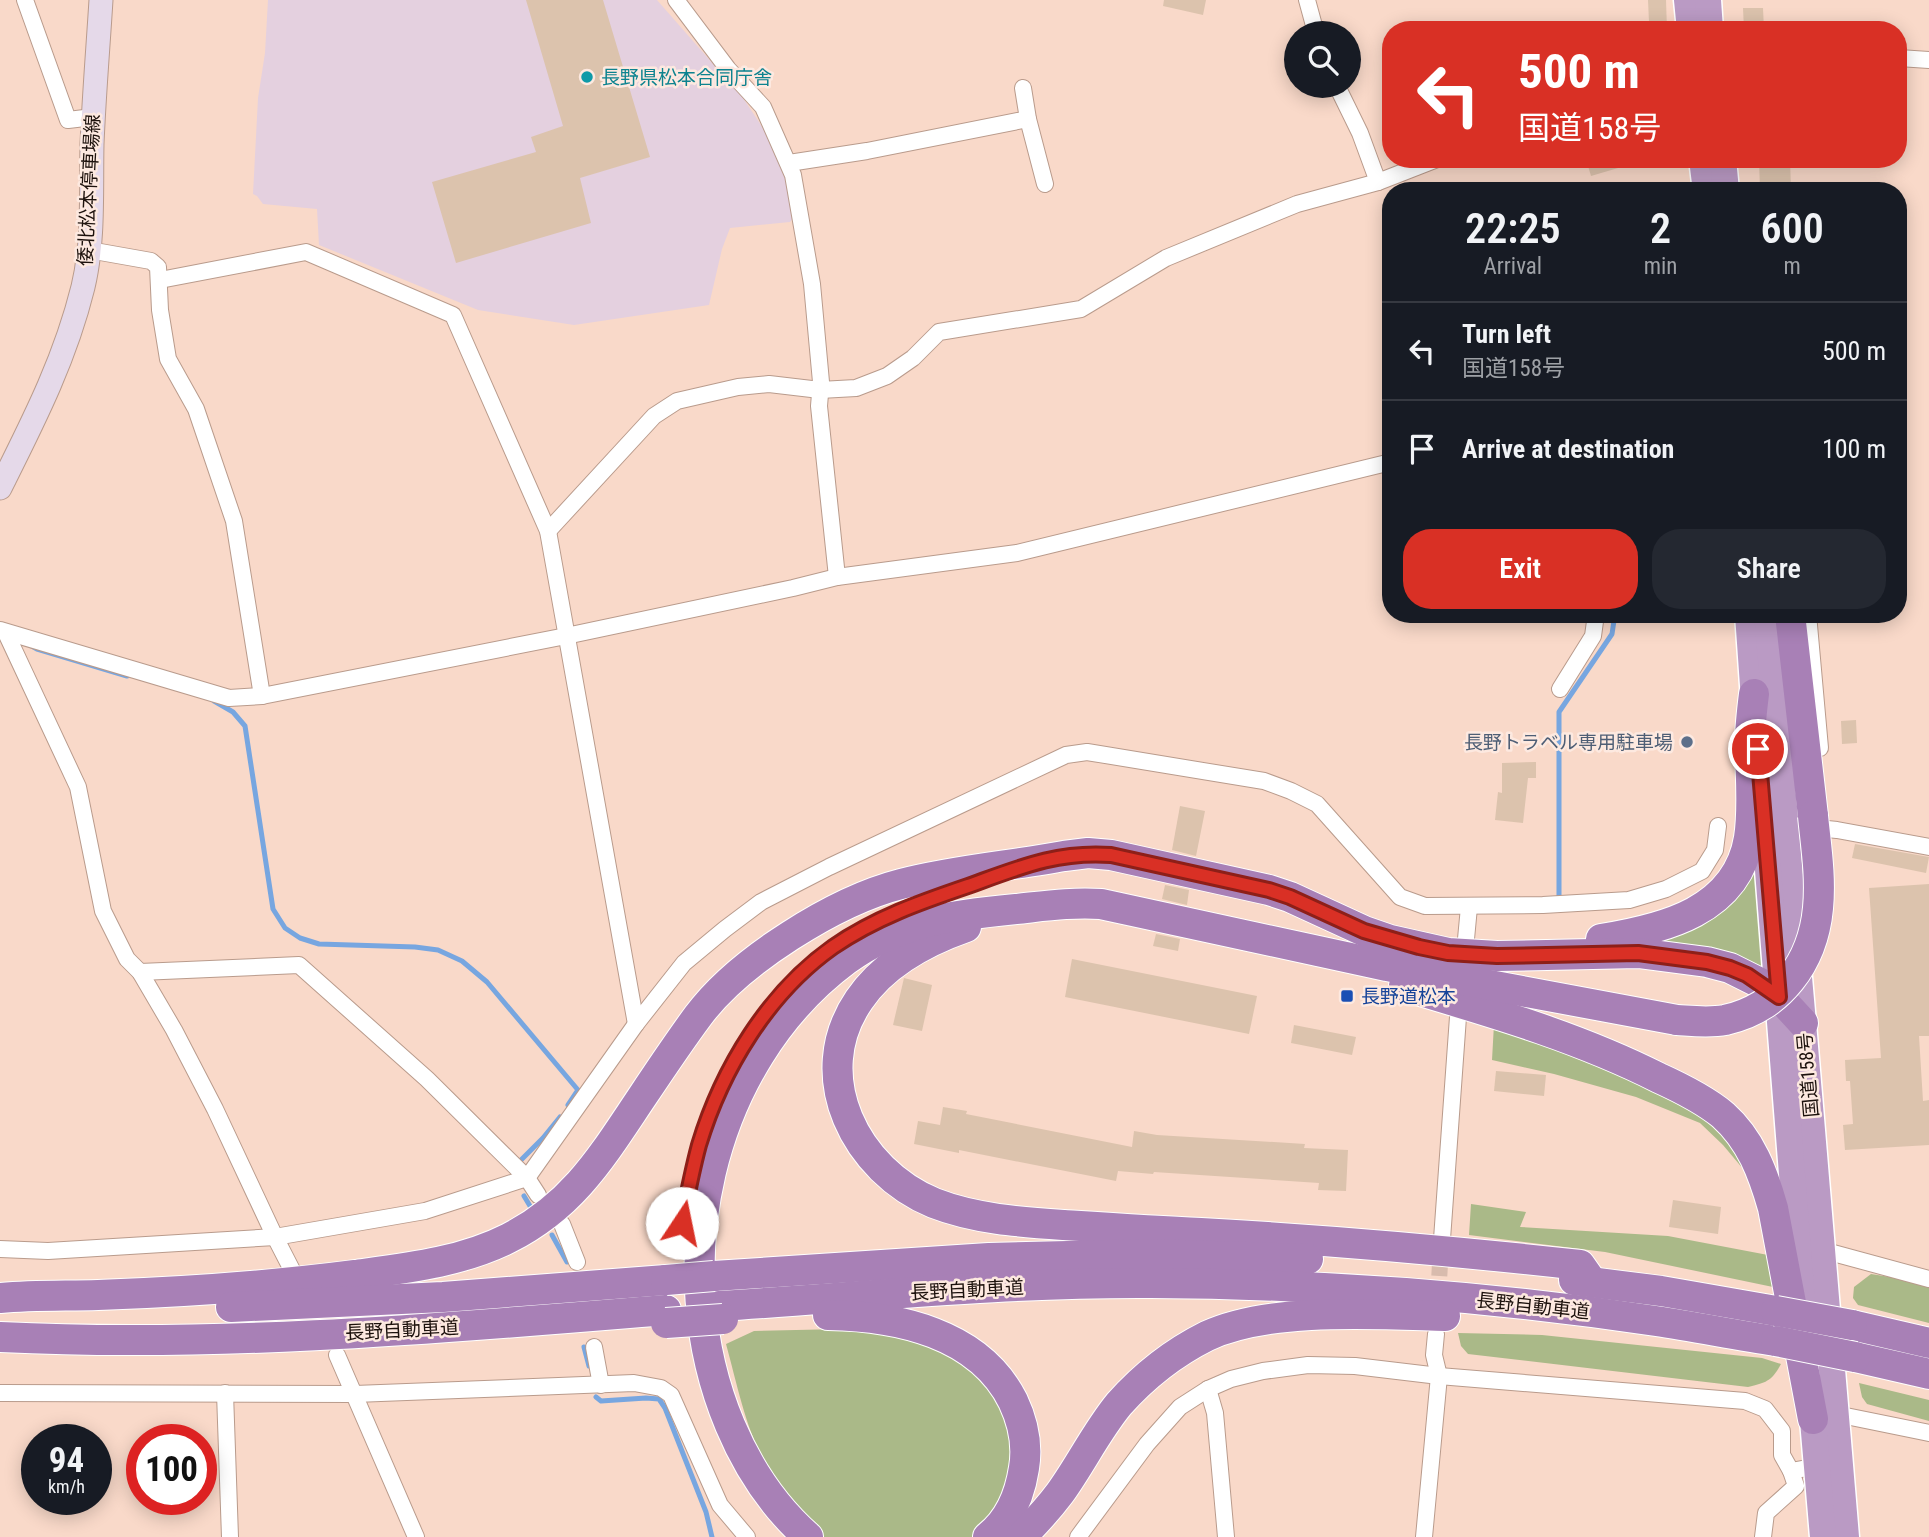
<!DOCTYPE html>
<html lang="en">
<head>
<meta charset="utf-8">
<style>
  body { margin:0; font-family:"Roboto Condensed","Noto Sans JP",sans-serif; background:#242831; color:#f1f3f6; height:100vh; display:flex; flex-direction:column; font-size:26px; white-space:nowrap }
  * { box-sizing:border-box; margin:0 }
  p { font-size:23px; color:#9ea1a6 }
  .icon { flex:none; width:38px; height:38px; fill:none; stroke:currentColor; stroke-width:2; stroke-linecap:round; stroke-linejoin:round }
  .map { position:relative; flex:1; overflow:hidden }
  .sheet { position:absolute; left:1382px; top:182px; width:525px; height:441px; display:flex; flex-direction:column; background:#171b24; border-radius:28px; box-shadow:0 4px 18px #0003 }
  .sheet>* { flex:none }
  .hud { position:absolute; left:1382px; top:21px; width:525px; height:147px; border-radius:28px; box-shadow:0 4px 18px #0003; background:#d93025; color:#fff; overflow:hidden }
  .buttons { position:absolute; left:1284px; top:21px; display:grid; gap:14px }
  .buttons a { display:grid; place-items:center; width:77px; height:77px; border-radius:50%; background:#171b24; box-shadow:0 4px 18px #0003; font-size:35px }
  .speed { position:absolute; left:21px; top:1424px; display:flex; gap:14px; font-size:35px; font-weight:700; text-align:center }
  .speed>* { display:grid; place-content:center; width:91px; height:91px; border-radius:50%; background:#171b24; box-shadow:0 4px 18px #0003; line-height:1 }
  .speed small { font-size:18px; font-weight:400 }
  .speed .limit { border:10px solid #d22; background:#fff; color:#111 }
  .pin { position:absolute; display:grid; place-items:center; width:60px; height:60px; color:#fff; margin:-30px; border:4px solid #fff; border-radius:50%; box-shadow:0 2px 7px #0007 }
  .me { position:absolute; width:77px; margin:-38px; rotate:11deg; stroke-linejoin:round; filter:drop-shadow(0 0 5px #0008) }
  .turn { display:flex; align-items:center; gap:24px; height:147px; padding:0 21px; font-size:32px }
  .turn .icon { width:91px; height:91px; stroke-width:2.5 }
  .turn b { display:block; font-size:49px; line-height:60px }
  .eta { display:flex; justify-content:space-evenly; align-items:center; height:119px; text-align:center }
  .eta b { font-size:42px; font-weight:600; line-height:49px }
  .action { display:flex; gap:14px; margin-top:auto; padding:14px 21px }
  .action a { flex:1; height:80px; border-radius:28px; background:#d93025; color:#fff; font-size:28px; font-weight:600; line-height:80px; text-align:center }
  .action a+a { background:#242831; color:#f1f3f6 }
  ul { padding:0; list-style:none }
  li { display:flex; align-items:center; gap:21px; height:98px; padding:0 21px; border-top:2px solid #363941 }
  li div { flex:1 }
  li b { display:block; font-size:26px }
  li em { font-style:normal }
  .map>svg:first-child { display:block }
</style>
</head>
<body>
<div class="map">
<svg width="1929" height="1537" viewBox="0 0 1929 1537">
  <rect width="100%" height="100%" fill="#f9d9c9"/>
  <polygon fill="#e4d0df" points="268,0 657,0 743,98 759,122 771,141 784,173 794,217 790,222 730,228 722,249 709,305 574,325 478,310 319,245 317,209 263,204 257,196 253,194 258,98 265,53"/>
  <g fill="#aab988">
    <polygon points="1754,873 1768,976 1664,948 1662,933 1749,874"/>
    <polygon points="1494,1024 1652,1083 1738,1143 1760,1196 1754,1199 1749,1176 1723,1145 1700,1123 1636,1097 1554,1074 1492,1060"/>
    <polygon points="1471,1204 1526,1212 1520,1227 1668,1236 1768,1255 1773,1287 1605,1252 1469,1235"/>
    <polygon points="1871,1274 1909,1280 1929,1285 1929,1323 1858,1305 1853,1298 1854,1287"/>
    <path d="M842 1329 892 1332 966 1360 1009 1416 1012 1471 992 1515 975 1537H823C801 1515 781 1491 766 1464 745 1428 737 1383 726 1344L754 1331Z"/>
    <path d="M1458 1333 1542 1335 1762 1358 1781 1364C1772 1381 1766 1383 1748 1387L1468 1354 1461 1346Z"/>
    <polygon points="1859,1383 1929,1400 1929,1421 1867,1404 1862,1397"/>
  </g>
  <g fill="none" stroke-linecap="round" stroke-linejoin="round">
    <g stroke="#77a6e0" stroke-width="5">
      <polyline points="30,645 37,649 127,676"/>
      <polyline points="214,701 233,712 245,726 273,909 285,928 300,938 319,944 415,947 438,950 462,961 487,982 578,1090 568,1105"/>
      <polyline points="1559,898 1559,712 1612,634 1615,614"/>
      <polyline points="518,1163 543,1138 560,1117"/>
      <polyline points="524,1196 530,1206"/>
      <polyline points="552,1235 567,1262"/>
      <polyline points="584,1347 589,1366"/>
      <polyline points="596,1397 601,1401 646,1398 659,1399 665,1408 706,1512 712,1537"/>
    </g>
  </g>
  <g fill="#dcc3ad">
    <polygon points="526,0 603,0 650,157 580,178 591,223 456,263 432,182 536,152 531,137 563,126"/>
    <polygon points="1164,0 1206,0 1203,15 1163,6"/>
    <polygon points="1648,0 1666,0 1667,30 1653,30 1649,22"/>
    <polygon points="1743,8 1763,8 1764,30 1744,30"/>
    <polygon points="1586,159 1635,159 1635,163 1591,176"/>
    <polygon points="1759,159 1790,159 1791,191 1760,191"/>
    <polygon points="1856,720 1857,743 1842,744 1841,721"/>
    <polygon points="1536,762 1536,778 1528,778 1523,823 1495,820 1498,792 1502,793 1502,763"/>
    <polygon points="1180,806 1205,811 1196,856 1172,850"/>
    <polygon points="1855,844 1929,857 1926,873 1852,858"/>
    <polygon points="1929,884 1929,1036 1919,1036 1923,1101 1929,1100 1929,1145 1845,1150 1843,1125 1853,1124 1850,1081 1846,1081 1845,1060 1881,1058 1869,888"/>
    <polygon points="1165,885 1189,890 1187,905 1162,899"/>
    <polygon points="1156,934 1180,939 1178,951 1153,946"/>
    <polygon points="1072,959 1257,996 1249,1034 1065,997"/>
    <polygon points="904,978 932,985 922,1031 893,1025"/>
    <polygon points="1294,1025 1356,1037 1352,1055 1291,1043"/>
    <polygon points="1496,1071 1546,1075 1544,1096 1494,1091"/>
    <polygon points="943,1107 967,1111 966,1114 1132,1147 1134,1131 1157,1135 1305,1144 1304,1148 1348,1150 1346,1191 1318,1190 1319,1183 1154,1172 1153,1174 1118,1171 1116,1181 959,1150 959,1153 914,1144 918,1121 940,1125"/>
    <polygon points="1673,1200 1721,1207 1718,1234 1669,1227"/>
  </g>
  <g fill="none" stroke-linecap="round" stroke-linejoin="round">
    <polyline stroke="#d8bbad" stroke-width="16" stroke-dasharray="16 8" stroke-linecap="butt" points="1438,1300 1441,1245"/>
    <defs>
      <g id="minor">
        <polyline points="25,0 68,120 93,117"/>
        <polyline points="676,0 728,69 763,107 793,175 812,284 821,382 819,406 837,577"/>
        <polyline points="1307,0 1316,33"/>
        <polyline points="1899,58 1929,60"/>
        <polyline points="1337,86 1360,133 1378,182"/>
        <polyline points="1023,88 1028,119 1045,184"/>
        <polyline points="789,163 867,151 1028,119"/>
        <polyline points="89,250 151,261 158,267 160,310 168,359 196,409 234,521 262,696"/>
        <polyline points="160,280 306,252 453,315 548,531 636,1024"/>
        <polyline points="548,531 654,416 677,401 738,387 769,384 820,390 856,388 887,376 913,358 939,332 1081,309 1166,258 1297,204 1378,182 1437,159"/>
        <polyline points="1808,614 1820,748"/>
        <polyline points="0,630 229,698 262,696 566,636 793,588 837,577 1017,553 1391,462"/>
        <polyline points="6,633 78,787 103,911 127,959 140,972 174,1030 215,1109 275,1237 292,1270"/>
        <polyline points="1560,689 1593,636 1596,614"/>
        <polyline points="1827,829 1837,830 1929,847"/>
        <polyline points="1466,939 1469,907"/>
        <polyline points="140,972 299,965 427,1079 527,1178 538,1195"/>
        <polyline points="562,1224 577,1262"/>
        <polyline points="1442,1239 1458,1017"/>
        <polyline points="0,1249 48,1251 275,1237 425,1211 527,1178 636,1024 684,963 725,929 761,902 829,867 1066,755 1087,752 1264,781 1291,791 1317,804 1400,897 1425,906 1543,905 1629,900 1666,889 1702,871 1715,850 1718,826"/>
        <polyline points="1822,1250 1929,1279"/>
        <polyline points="594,1347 601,1385"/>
        <polyline points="337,1355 416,1537"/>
        <polyline points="1208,1389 1215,1413 1226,1537"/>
        <polyline points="0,1393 355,1394 634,1383 661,1388 671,1395 720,1505 747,1537"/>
        <polyline points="225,1393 230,1537"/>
        <polyline points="1836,1414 1929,1433"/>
        <polyline points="1078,1537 1147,1444 1180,1407 1208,1389 1231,1379 1263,1371 1308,1365 1355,1366 1439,1376 1745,1401 1765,1409 1782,1431 1782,1455 1791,1471 1818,1466"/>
        <polyline points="1424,1537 1439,1376 1434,1355 1436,1334"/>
        <polyline points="1763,1537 1766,1513 1796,1486 1791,1471"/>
      </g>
      <path id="secondary" d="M0 488C33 422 65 360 83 287 94 241 91 191 92 144 94 96 98 48 101 0"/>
      <g id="trunk">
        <polyline points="1687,0 1690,30"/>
        <polyline points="1708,0 1710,30"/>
        <polyline points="1702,159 1706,191"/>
        <polyline points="1723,159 1726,191"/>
        <polyline points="1748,614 1755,714"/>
        <polyline points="1767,614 1803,1023 1846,1537"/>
        <polyline points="1762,794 1802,1300"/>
        <polyline points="1811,1397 1823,1537"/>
      </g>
      <g id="motorway">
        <polyline points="1790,614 1813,816"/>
        <path d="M966 927C926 941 884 963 859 1000 807 1076 856 1171 934 1203 975 1219 1020 1222 1064 1225 1110 1228 1155 1231 1201 1233 1328 1240 1454 1251 1580 1265L1592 1282"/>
        <path d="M1601 939C1664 929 1737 911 1749 838 1754 807 1750 774 1750 742 1750 726 1752 710 1754 694"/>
        <path d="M1404 986C1491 1012 1578 1037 1659 1078 1681 1088 1705 1100 1723 1115 1751 1140 1763 1173 1773 1208L1813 1419"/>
        <polyline points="714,1276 989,1258 1150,1254 1308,1259"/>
        <polyline points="1574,1280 1661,1291 1776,1311"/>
        <path d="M0 1298C33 1295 65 1296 98 1295 184 1292 270 1286 355 1275 407 1268 462 1262 509 1238 574 1205 603 1155 642 1097 660 1070 678 1043 698 1016 739 961 835 901 901 884 954 870 1010 866 1064 856L1088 853 1111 855 1269 890 1290 897 1364 931 1390 940 1448 953 1497 956 1638 953 1707 962 1730 968 1762 984 1779 997 1803 1023"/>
        <path d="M719 1306C862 1297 1008 1282 1151 1283 1319 1284 1489 1296 1656 1321 1696 1327 1736 1335 1776 1341"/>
        <polyline points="231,1307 443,1297 666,1280"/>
        <path d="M828 1315C897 1316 979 1333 1013 1401 1023 1422 1028 1444 1024 1468 1020 1494 1010 1520 988 1537"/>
        <polyline points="1852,1325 1929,1343"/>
        <path d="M0 1337C222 1348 445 1328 666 1310"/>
        <polyline points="1855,1357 1929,1374"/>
        <path d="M808 1537C773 1506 748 1468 730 1425 664 1268 706 1064 846 960 899 921 953 915 1016 909 1045 906 1072 902 1101 904L1387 966 1677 1020"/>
        <path d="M1021 1537C1035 1523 1048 1509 1060 1493 1081 1464 1096 1432 1119 1404 1144 1376 1173 1353 1207 1336 1270 1307 1375 1314 1445 1316"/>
      </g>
    </defs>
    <use href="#minor" stroke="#b99b8c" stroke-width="18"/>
    <use href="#secondary" stroke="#b99b8c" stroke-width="25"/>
    <use href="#trunk" stroke="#fff" stroke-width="29"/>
    <use href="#motorway" stroke="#fff" stroke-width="32"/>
    <use href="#minor" stroke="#fff" stroke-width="16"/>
    <use href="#secondary" stroke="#e5d9e9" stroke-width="23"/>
    <use href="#trunk" stroke="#ba9ac4" stroke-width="26"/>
    <use href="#motorway" stroke="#a880b6" stroke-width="30"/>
    <defs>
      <g id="motorway-bridge">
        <path d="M1677 1020C1693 1021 1709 1023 1725 1020 1780 1008 1813 962 1818 908 1821 877 1816 846 1813 816"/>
        <polyline points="666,1280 714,1276"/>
        <polyline points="1776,1311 1852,1325"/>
        <polyline points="666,1323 723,1319"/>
        <polyline points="1776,1341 1855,1357"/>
      </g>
    </defs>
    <use href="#motorway-bridge" stroke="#fff" stroke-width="32" stroke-linecap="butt"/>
    <use href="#motorway-bridge" stroke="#a880b6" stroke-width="30"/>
  </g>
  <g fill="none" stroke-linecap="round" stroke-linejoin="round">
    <defs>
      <path id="route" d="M682 1223C687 1197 692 1171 699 1145 722 1069 768 993 833 947 875 918 921 902 968 886 1018 868 1057 851 1111 855L1269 890 1290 897 1364 931 1419 947 1448 953 1497 956 1638 953 1707 962 1730 968 1747 975 1779 997 1758 749"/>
    </defs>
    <use href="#route" stroke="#8d1f18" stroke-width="18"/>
    <use href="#route" stroke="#d93025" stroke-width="12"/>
  </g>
  <circle fill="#0f9aa8" stroke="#fde9e0" stroke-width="2.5" cx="587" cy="77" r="7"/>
  <circle fill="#5c6f8a" stroke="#fde9e0" stroke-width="2.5" cx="1687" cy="742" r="7"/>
  <rect fill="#1a4fb4" stroke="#fde9e0" stroke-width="2.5" x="1340" y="989" width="14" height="14" rx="3.5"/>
  <g text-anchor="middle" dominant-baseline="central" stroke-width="5" stroke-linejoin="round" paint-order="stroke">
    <g font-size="19" fill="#0d838f" stroke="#fde9e0" text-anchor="start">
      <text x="601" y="77">長野県松本合同庁舎</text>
    </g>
    <g font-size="19" fill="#1d120d" stroke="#fde9e0">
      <text transform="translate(89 190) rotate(-87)">倭北松本停車場線</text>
      <text transform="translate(1808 1075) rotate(-95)">国道158号</text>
      <text transform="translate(967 1290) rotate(-3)">長野自動車道</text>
      <text transform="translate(1533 1306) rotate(6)">長野自動車道</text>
      <text transform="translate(402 1330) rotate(-3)">長野自動車道</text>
    </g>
    <g font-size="19" fill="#4e5e75" stroke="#fde9e0" text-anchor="end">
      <text x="1673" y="742">長野トラベル専用駐車場</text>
    </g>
    <g font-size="19" fill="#164399" stroke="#fde9e0" text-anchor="start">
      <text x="1361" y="996">長野道松本</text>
    </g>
  </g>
</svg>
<div class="buttons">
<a><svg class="icon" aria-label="search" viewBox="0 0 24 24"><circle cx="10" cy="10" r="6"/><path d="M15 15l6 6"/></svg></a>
</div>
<div class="speed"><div>94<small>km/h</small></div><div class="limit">100</div></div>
<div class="pin" style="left:1758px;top:749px;background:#d93025"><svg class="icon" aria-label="arrive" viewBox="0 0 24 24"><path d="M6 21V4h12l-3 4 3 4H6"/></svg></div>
<svg class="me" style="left:682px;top:1223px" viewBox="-20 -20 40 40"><circle r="19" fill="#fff"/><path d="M0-13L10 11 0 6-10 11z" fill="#d93025"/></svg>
<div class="hud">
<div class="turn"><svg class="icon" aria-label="left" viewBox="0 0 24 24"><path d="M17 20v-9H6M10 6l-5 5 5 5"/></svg><div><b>500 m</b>国道158号</div></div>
</div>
<section class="sheet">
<div class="eta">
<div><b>22:25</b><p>Arrival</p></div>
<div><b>2</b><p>min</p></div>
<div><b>600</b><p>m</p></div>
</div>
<ul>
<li><svg class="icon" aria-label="left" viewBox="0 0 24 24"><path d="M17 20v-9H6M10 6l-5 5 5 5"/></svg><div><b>Turn left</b><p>国道158号</p></div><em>500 m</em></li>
<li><svg class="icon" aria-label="arrive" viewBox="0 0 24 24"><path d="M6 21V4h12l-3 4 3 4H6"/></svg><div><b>Arrive at destination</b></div><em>100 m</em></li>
</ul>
<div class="action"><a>Exit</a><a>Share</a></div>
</section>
</div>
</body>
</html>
